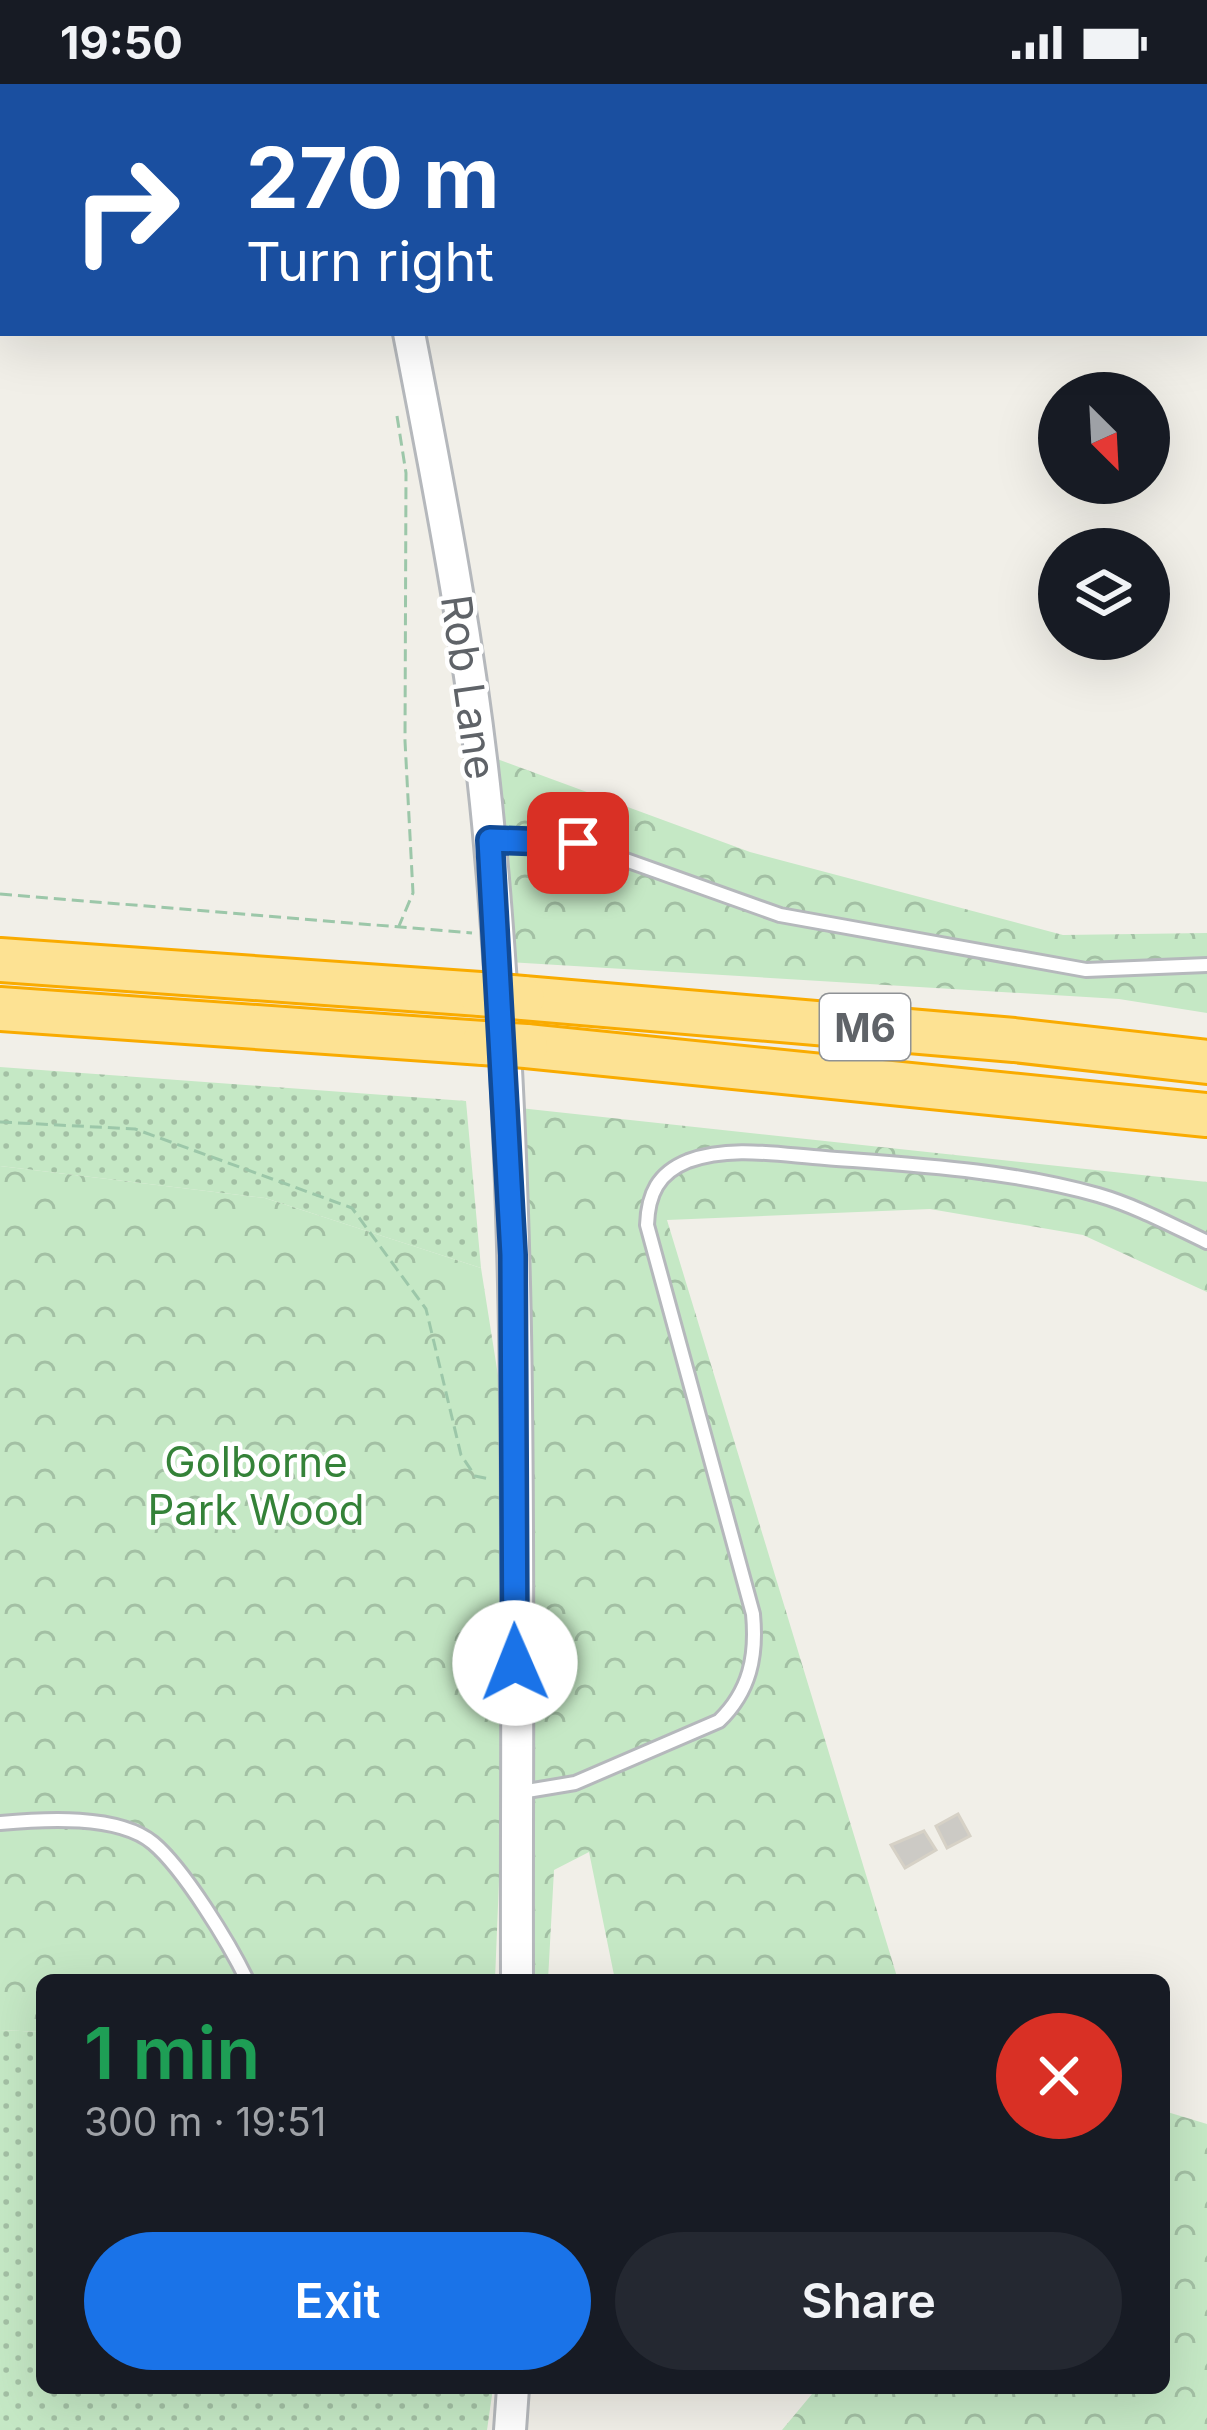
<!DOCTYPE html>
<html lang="en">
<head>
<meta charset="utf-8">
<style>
  body { margin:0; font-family:Inter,sans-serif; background:#242831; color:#f1f3f6; height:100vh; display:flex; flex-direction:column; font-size:45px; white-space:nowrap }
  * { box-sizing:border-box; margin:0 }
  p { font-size:39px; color:#9ea1a6 }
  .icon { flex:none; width:66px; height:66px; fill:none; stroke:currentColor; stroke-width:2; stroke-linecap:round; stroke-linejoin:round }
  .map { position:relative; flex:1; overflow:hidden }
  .details { position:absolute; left:36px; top:1890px; width:1134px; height:420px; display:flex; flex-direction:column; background:#171b24; border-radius:18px; box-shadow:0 12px 48px #0002 }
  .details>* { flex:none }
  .hud { position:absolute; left:0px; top:0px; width:1209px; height:252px; box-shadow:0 12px 48px #0002; background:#1a4fa0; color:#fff; overflow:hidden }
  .needle { width:78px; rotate:156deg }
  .controls { position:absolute; left:1038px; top:288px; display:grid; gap:24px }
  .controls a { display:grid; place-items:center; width:132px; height:132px; border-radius:50%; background:#171b24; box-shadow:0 12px 48px #0002; font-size:60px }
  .pin { position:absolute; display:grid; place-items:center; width:102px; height:102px; color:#fff; margin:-51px; border-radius:24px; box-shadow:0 6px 18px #0006 }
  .me { position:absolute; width:132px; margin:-66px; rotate:359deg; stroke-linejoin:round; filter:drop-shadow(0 0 9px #0008) }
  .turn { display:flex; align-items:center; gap:42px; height:252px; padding:0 48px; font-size:54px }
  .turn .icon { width:156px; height:156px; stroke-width:2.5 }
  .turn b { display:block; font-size:84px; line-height:102px }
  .round { display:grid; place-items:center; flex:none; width:126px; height:126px; border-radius:63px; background:#242831 }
  .head { display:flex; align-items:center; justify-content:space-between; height:204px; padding:0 48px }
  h1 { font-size:72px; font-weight:600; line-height:90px; color:#1e9e55 }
  .button { display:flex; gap:24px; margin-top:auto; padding:24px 48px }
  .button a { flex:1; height:138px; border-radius:72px; background:#1a73e8; color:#fff; font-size:48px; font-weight:600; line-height:138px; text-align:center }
  .button a+a { background:#242831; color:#f1f3f6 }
  .status { display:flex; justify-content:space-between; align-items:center; height:84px; padding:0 60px; background:#171b24; direction:ltr }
  .status svg { height:33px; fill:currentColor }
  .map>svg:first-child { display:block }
</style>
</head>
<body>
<div class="status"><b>19:50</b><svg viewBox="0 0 49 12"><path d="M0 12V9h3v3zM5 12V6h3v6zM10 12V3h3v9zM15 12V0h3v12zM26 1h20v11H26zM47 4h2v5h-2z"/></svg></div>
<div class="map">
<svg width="1207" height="2346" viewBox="0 0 1207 2346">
  <defs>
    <pattern id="grass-dots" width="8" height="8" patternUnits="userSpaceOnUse" patternTransform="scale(3)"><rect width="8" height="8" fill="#c5e8c5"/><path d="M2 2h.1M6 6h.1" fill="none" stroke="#a3c0a4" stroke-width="1.8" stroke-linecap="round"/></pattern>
    <pattern id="forest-crowns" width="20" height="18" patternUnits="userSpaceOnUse" patternTransform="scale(3)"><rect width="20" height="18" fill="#c5e8c5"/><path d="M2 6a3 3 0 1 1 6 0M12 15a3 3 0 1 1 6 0" fill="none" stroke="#a3c0a4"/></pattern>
    <pattern id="garden-furrows" width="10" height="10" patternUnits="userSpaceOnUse" patternTransform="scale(3)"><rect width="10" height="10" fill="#c5e8c5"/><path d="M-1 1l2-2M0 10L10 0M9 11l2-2" fill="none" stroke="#a3c0a4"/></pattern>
  </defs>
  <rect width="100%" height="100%" fill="#f1efe8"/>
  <g fill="url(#grass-dots)">
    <polygon points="0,983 466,1017 481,1184 265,1114 0,1082"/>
    <polygon points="0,1946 42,1948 42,2304 493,2304 487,2346 0,2346"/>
  </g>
  <g fill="url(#forest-crowns)">
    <polygon points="489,672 750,768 1063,851 1207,849 1207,929 1119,915 506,878"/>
    <polygon points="500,1022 1207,1098 1207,1208 1083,1151 930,1125 667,1136 898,1896 615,1896 589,1768 554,1786 548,1896 519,1896 513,1450 495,1896 42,1896 42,1948 0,1946 0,1082 265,1114 481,1184 512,1380"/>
    <polygon points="1164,2027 1207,2040 1207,2346 782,2346 817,2304 1164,2304"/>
  </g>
  <polygon fill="url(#garden-furrows)" points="461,0 1179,0 1180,3 462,3"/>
  <g fill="#cccac5" stroke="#d6d1c6" stroke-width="3">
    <polygon points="958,1730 970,1752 947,1764 936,1742"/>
    <polygon points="924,1747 936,1766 905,1784 891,1761"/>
  </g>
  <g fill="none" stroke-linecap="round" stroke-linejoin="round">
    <defs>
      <g id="service">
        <polyline points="490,756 578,759 780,831 1086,886 1207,881"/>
        <path d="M521 1708 575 1699 719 1637C750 1607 757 1572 753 1530L647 1141C648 1110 658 1089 688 1077 731 1061 780 1071 825 1074 915 1081 1010 1086 1098 1111 1136 1122 1171 1141 1207 1158"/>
        <path d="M0 1739C43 1735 118 1730 153 1759 184 1785 229 1859 247 1896"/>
      </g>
      <g id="tertiary">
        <polyline points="356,0 357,3"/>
        <path d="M409 249C442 418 475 589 490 761 525 1137 516 1518 517 1896"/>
        <polyline points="510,2346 513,2304"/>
      </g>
      <g id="motorway">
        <polyline points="0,876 480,910"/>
        <polyline points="523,914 1014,956 1207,978"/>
        <polyline points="0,925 483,959"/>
        <polyline points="526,962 1207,1031"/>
      </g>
    </defs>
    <use href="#service" stroke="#b5b8bc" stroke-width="18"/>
    <use href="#tertiary" stroke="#b5b8bc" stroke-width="36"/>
    <use href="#motorway" stroke="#f9ab00" stroke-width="48"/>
    <g stroke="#9cc7a9" stroke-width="3" stroke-dasharray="12 6" stroke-linecap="butt">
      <polyline points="1147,0 1147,3"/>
      <polyline points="618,3 644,0"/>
      <polyline points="1206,102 1207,102"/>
      <polyline points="397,332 406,389 405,657 413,809 399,842"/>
      <polyline points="0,810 472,849"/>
      <polyline points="0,1038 135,1045 352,1124 426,1225 461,1371 475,1392 490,1395"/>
    </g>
    <use href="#service" stroke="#fff" stroke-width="12"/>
    <use href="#tertiary" stroke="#fff" stroke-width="30"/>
    <use href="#motorway" stroke="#fde293" stroke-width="42"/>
    <defs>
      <g id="motorway-bridge">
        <polyline points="480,910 523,914"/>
        <polyline points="483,959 526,962"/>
      </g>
    </defs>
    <use href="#motorway-bridge" stroke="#f9ab00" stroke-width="48" stroke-linecap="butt"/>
    <use href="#motorway-bridge" stroke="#fde293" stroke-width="42"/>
  </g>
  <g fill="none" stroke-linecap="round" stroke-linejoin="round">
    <defs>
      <polyline id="route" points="515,1579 513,1171 490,756 578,759"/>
    </defs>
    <use href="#route" stroke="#114b97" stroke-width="30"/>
    <use href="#route" stroke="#1a73e8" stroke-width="21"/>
  </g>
  <g text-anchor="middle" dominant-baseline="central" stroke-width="9" stroke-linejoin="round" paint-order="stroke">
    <rect fill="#fff" stroke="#8f9295" stroke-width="3" x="820" y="910" width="90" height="66" rx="9"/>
    <g font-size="39" font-weight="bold" fill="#5f6368">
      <text x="865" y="943">M6</text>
    </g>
    <g font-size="42" fill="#5f6368" stroke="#fff">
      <text transform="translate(469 603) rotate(82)">Rob Lane</text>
    </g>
    <g font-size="42" fill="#348238" stroke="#fff">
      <text x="256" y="1377">Golborne<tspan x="256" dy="48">Park Wood</tspan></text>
    </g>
  </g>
</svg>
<div class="controls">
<a><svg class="needle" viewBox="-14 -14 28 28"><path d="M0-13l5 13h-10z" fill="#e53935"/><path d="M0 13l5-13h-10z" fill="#9ea1a6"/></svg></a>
<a><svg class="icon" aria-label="layers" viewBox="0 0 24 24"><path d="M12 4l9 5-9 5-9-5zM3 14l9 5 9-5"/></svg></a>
</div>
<div class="pin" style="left:578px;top:759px;background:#d93025"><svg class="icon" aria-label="arrive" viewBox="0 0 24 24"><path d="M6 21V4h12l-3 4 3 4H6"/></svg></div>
<svg class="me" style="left:515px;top:1579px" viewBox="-20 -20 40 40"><circle r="19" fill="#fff"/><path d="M0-13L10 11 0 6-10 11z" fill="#1a73e8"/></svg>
<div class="hud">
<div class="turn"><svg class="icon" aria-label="right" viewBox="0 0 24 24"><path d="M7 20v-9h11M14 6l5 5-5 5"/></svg><div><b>270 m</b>Turn right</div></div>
</div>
<section class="details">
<div class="head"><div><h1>1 min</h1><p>300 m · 19:51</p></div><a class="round" style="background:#d93025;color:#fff"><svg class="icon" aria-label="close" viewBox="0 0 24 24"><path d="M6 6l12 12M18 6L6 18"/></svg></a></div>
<div class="button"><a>Exit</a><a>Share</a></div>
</section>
</div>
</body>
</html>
